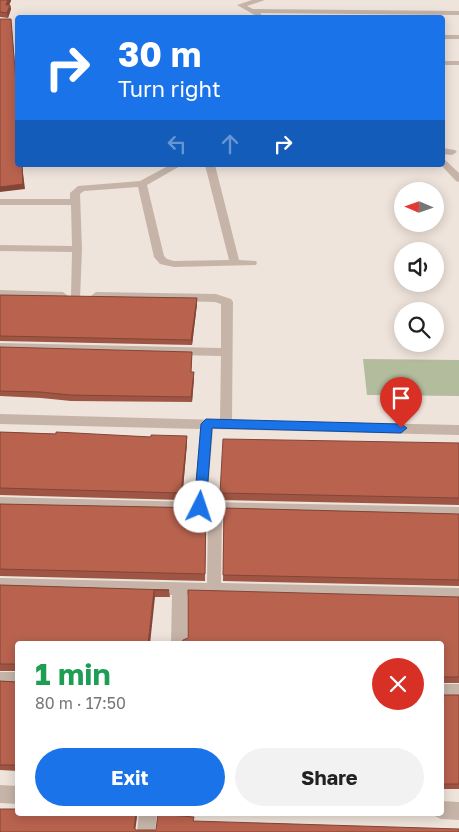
<!DOCTYPE html>
<html lang="en">
<head>
<meta charset="utf-8">
<style>
  body { margin:0; font-family:"Golos Text",sans-serif; background:#f2f2f2; color:#222; height:100vh; display:flex; flex-direction:column; font-size:19px; white-space:nowrap }
  * { box-sizing:border-box; margin:0 }
  p { font-size:16px; color:#767676 }
  .icon { flex:none; width:28px; height:28px; fill:none; stroke:currentColor; stroke-width:2; stroke-linecap:round; stroke-linejoin:round }
  .map { position:relative; flex:1; overflow:hidden }
  .side { position:absolute; left:15px; top:641px; width:429px; height:175px; display:flex; flex-direction:column; background:#fff; border-radius:5px; box-shadow:0 2px 12px #0003 }
  .side>* { flex:none }
  .banner { position:absolute; left:15px; top:15px; width:430px; height:152px; border-radius:5px; box-shadow:0 2px 12px #0003; background:#1a73e8; color:#fff; overflow:hidden }
  .needle { width:32px; rotate:272deg }
  .controls { position:absolute; left:394px; top:182px; display:grid; gap:10px }
  .controls a { display:grid; place-items:center; width:50px; height:50px; border-radius:50%; background:#fff; box-shadow:0 2px 12px #0003; font-size:25px }
  .pin { position:absolute; display:grid; place-items:center; width:42px; height:42px; color:#fff; margin:-51px -21px; border-radius:50% 50% 50% 0; rotate:-45deg; box-shadow:0 0 5px #0007 }
  .pin .icon { rotate:45deg }
  .me { position:absolute; width:55px; margin:-28px; rotate:4deg; stroke-linejoin:round; filter:drop-shadow(0 0 4px #0008) }
  .turn { display:flex; align-items:center; gap:18px; height:105px; padding:0 20px; font-size:22px }
  .turn .icon { width:65px; height:65px; stroke-width:2.5 }
  .turn b { display:block; font-size:35px; line-height:42px }
  .lanes { display:flex; align-items:center; height:48px; padding:0 20px; background:#0003; justify-content:center; gap:25px; direction:ltr }
  .lanes .off { opacity:.35 }
  .round { display:grid; place-items:center; flex:none; width:52px; height:52px; border-radius:26px; background:#f2f2f2 }
  .head { display:flex; align-items:center; justify-content:space-between; height:85px; padding:0 20px }
  h1 { font-size:30px; font-weight:700; line-height:38px; color:#1e9e55 }
  .primary-button { display:flex; gap:10px; margin-top:auto; padding:10px 20px }
  .primary-button a { flex:1; height:58px; border-radius:30px; background:#1a73e8; color:#fff; font-size:20px; font-weight:700; line-height:58px; text-align:center }
  .primary-button a+a { background:#f2f2f2; color:#222 }
  .map>svg:first-child { display:block }
</style>
</head>
<body>
<div class="map">
<svg width="459" height="832" viewBox="0 0 459 832">
  <rect width="100%" height="100%" fill="#efe4db"/>
  <polygon fill="#b3bc9d" points="363,359 459,360 459,396 367,395"/>
  <g fill="none" stroke-linecap="round" stroke-linejoin="round">
    <g fill="#c6b4a8" fill-rule="evenodd">
      <polygon points="252,0 265,0 247,6 253,9 459,11 459,15 260,13 262,15 258,17 237,5"/>
      <rect x="442" y="35" width="17" height="4"/>
      <rect x="442" y="61" width="17" height="4"/>
      <polygon points="442,148 455,150 457,152 452,155 442,154"/>
      <polygon points="442,157 459,173 459,182 456,181 441,165"/>
      <polygon points="170,165 182,165 147,185 164,256 167,259 174,261 229,260 205,165 215,165 239,260 256,261 257,263 256,265 174,267 160,264 154,257 138,187 84,191 80,194 82,249 80,299 76,300 71,296 72,252 0,251 0,245 72,246 71,205 0,205 0,199 70,199 70,193 78,186 140,181"/>
      <polygon points="0,290 63,292 68,296 63,300 0,298"/>
      <polygon points="96,292 216,294 231,299 233,302 232,420 459,425 459,435 213,429 207,502 459,507 459,519 222,513 221,583 459,588 459,602 187,595 187,644 171,644 172,595 0,590 0,578 207,583 208,513 0,509 0,497 194,502 200,429 0,424 0,414 220,420 221,356 0,351 0,343 221,348 221,304 215,302 92,299 91,296"/>
      <polygon points="0,672 18,672 18,687 0,686"/>
      <rect x="441" y="684" width="18" height="16"/>
      <polygon points="0,785 18,786 18,804 0,803"/>
      <polygon points="441,801 459,802 459,820 441,819 435,816 434,814 441,814"/>
      <polygon points="139,814 157,814 155,832 137,832"/>
    </g>
  </g>
  <g fill="#9f5543">
    <polygon points="0,0 11,0 9,5 10,5 11,9 8,18 0,17"/>
    <polygon points="0,295 197,298 197,304 192,345 0,341"/>
    <polygon points="0,347 192,357 191,372 194,372 194,378 192,402 71,401 41,398 0,396"/>
    <polygon points="0,432 151,437 187,436 187,443 182,500 0,495"/>
    <polygon points="459,443 459,505 220,500 220,493"/>
    <polygon points="0,504 206,508 205,581 0,576"/>
    <polygon points="224,508 459,514 459,586 223,581"/>
    <polygon points="0,585 169,590 170,597 155,597 18,644 18,771 0,770 0,681 17,682 17,671 0,671"/>
    <polygon points="459,597 459,683 442,683 442,695 459,695 459,789 441,789 441,644"/>
  </g>
  <g fill="#824537">
    <polygon points="8,0 11,0 11,1 7,9 6,5"/>
    <polygon points="10,5 11,9 8,18 7,13"/>
    <polygon points="11,19 18,100 18,108"/>
    <polygon points="22,165 25,189 0,192 0,187"/>
    <polygon points="197,298 197,304 192,345 191,340"/>
    <polygon points="194,372 194,378 192,402 191,397"/>
    <polygon points="187,436 187,443 182,500 181,493"/>
    <polygon points="154,590 155,597 150,644 148,644"/>
    <polygon points="136,814 137,817 135,832 134,828"/>
  </g>
  <g fill="#b9634e" stroke="#824537">
    <polygon points="0,0 8,0 6,5 10,5 7,13 0,12"/>
    <polygon points="0,19 11,19 18,108 18,165 22,165 23,184 0,187"/>
    <polygon points="0,295 197,298 191,340 0,336"/>
    <polygon points="0,347 192,352 191,372 194,372 191,397 70,395 40,392 0,391"/>
    <polygon points="0,432 56,434 56,432 151,437 151,435 187,436 181,493 0,488"/>
    <polygon points="223,439 459,443 459,498 220,493"/>
    <polygon points="0,504 206,508 205,574 0,569"/>
    <polygon points="224,508 459,514 459,580 223,575"/>
    <polygon points="0,585 169,590 154,590 148,644 18,644 18,765 0,765 0,681 17,682 17,664 0,664"/>
    <polygon points="188,590 459,597 459,677 442,677 442,695 459,695 459,784 441,784 441,644 182,644 183,640 188,638"/>
    <polygon points="0,809 18,809 18,814 136,814 134,828 136,830 156,830 158,814 194,817 193,821 459,829 459,832 0,832"/>
  </g>
  <polygon fill="#1a73e8" stroke="#114b97" points="206,419 401,424 407,428 401,433 212,428 206,507 204,511 195,511 194,507 201,424"/>
</svg>
<div class="controls">
<a><svg class="needle" viewBox="-14 -14 28 28"><path d="M0-13l5 13h-10z" fill="#e53935"/><path d="M0 13l5-13h-10z" fill="#767676"/></svg></a>
<a><svg class="icon" aria-label="sound" viewBox="0 0 24 24"><path d="M4 9h4l5-4v14l-5-4H4zM17 9q2 3 0 6"/></svg></a>
<a><svg class="icon" aria-label="search" viewBox="0 0 24 24"><circle cx="10" cy="10" r="6"/><path d="M15 15l6 6"/></svg></a>
</div>
<div class="pin" style="left:401px;top:428px;background:#d93025"><svg class="icon" aria-label="arrive" viewBox="0 0 24 24"><path d="M6 21V4h12l-3 4 3 4H6"/></svg></div>
<svg class="me" style="left:200px;top:507px" viewBox="-20 -20 40 40"><circle r="19" fill="#fff"/><path d="M0-13L10 11 0 6-10 11z" fill="#1a73e8"/></svg>
<div class="banner">
<div class="turn"><svg class="icon" aria-label="right" viewBox="0 0 24 24"><path d="M7 20v-9h11M14 6l5 5-5 5"/></svg><div><b>30 m</b>Turn right</div></div>
<div class="lanes"><svg class="icon off" aria-label="left" viewBox="0 0 24 24"><path d="M17 20v-9H6M10 6l-5 5 5 5"/></svg><svg class="icon off" aria-label="ahead" viewBox="0 0 24 24"><path d="M12 20V5M6 11l6-6 6 6"/></svg><svg class="icon" aria-label="right" viewBox="0 0 24 24"><path d="M7 20v-9h11M14 6l5 5-5 5"/></svg></div>
</div>
<section class="side">
<div class="head"><div><h1>1 min</h1><p>80 m · 17:50</p></div><a class="round" style="background:#d93025;color:#fff"><svg class="icon" aria-label="close" viewBox="0 0 24 24"><path d="M6 6l12 12M18 6L6 18"/></svg></a></div>
<div class="primary-button"><a>Exit</a><a>Share</a></div>
</section>
</div>
</body>
</html>
